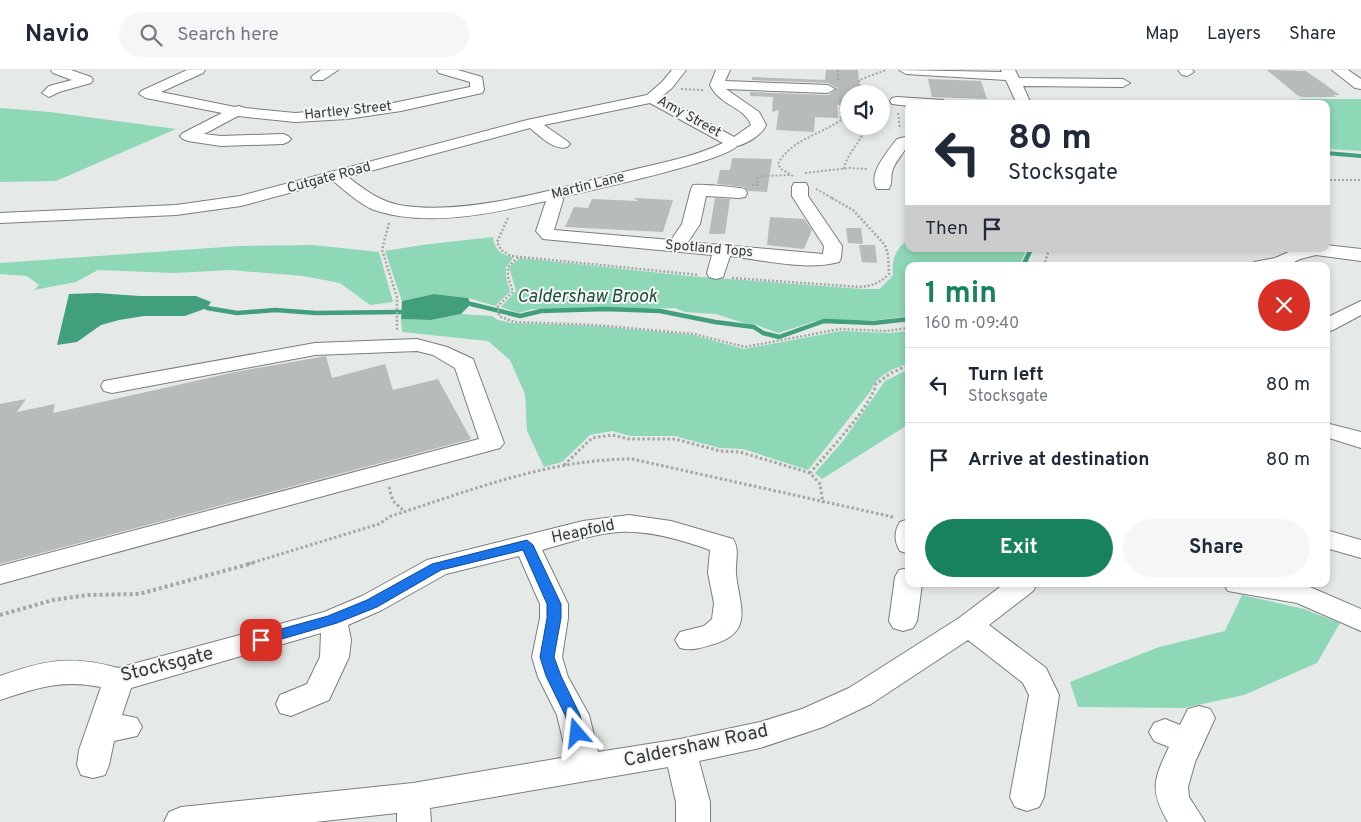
<!DOCTYPE html>
<html lang="en">
<head>
<meta charset="utf-8">
<style>
  body { margin:0; font-family:Overpass,sans-serif; background:#f6f6f7; color:#1f2937; height:100vh; display:flex; flex-direction:column; font-size:19px; white-space:nowrap }
  * { box-sizing:border-box; margin:0 }
  p { font-size:16px; color:#747a83 }
  .icon { flex:none; width:28px; height:28px; fill:none; stroke:currentColor; stroke-width:2; stroke-linecap:round; stroke-linejoin:round }
  .map { position:relative; flex:1; overflow:hidden }
  .panel { position:absolute; left:905px; top:192px; width:425px; height:325px; display:flex; flex-direction:column; background:#fff; border-radius:10px; box-shadow:0 2px 8px #0003 }
  .panel>* { flex:none }
  .top-card { position:absolute; left:905px; top:30px; width:425px; height:152px; border-radius:10px; box-shadow:0 2px 8px #0003; background:#fff; color:#1f2937; overflow:hidden }
  .fabs { position:absolute; left:840px; top:15px; display:grid; gap:10px }
  .fabs a { display:grid; place-items:center; width:50px; height:50px; border-radius:50%; background:#fff; box-shadow:0 2px 8px #0003; font-size:25px }
  .pin { position:absolute; display:grid; place-items:center; width:42px; height:42px; color:#fff; margin:-21px; border-radius:10px; box-shadow:0 2px 8px #0006 }
  .me { position:absolute; width:55px; margin:-28px; rotate:343deg; stroke-linejoin:round; filter:drop-shadow(0 0 4px #0008) }
  .turn { display:flex; align-items:center; gap:18px; height:105px; padding:0 20px; font-size:22px }
  .turn .icon { width:65px; height:65px; stroke-width:2.5 }
  .turn b { display:block; font-size:35px; line-height:42px }
  .then { display:flex; align-items:center; height:48px; padding:0 20px; background:#0003; gap:10px; font-size:19px }
  .round { display:grid; place-items:center; flex:none; width:52px; height:52px; border-radius:26px; background:#f6f6f7 }
  .summary { display:flex; align-items:center; justify-content:space-between; height:85px; padding:0 20px }
  h1 { font-size:30px; font-weight:700; line-height:38px; color:#18825e }
  .button { display:flex; gap:10px; margin-top:auto; padding:10px 20px }
  .button a { flex:1; height:58px; border-radius:30px; background:#18825e; color:#fff; font-size:20px; font-weight:700; line-height:58px; text-align:center }
  .button a+a { background:#f6f6f7; color:#1f2937 }
  ul { padding:0; list-style:none }
  li { display:flex; align-items:center; gap:15px; height:75px; padding:0 20px; border-top:1px solid #e0e1e3 }
  li div { flex:1 }
  li b { display:block; font-size:19px }
  li em { font-style:normal }
  header { display:flex; align-items:center; gap:30px; box-sizing:border-box; height:70px; padding:0 25px; background:#fff; border-bottom:1px solid #e0e1e3 }
  header strong { font-size:24px }
  nav { display:flex; gap:28px; margin-inline-start:auto; font-size:18px }
  .search { width:350px; height:45px; background:#f6f6f7; display:flex; align-items:center; gap:12px; box-sizing:border-box; padding:0 18px; border-radius:28px; color:#747a83; font-size:19px }
  .map>svg:first-child { display:block }
</style>
</head>
<body>
<header>
<strong>Navio</strong>
<div class="search"><svg class="icon" aria-label="search" viewBox="0 0 24 24"><circle cx="10" cy="10" r="6"/><path d="M15 15l6 6"/></svg>Search here</div>
<nav><a>Map</a><a>Layers</a><a>Share</a></nav>
</header>
<div class="map">
<svg width="1361" height="752" viewBox="0 0 1361 752">
  <rect width="100%" height="100%" fill="#e5e9e7"/>
  <g fill="#8ed8b7">
    <polygon points="1299,29 1361,29 1361,81 1326,79 1326,34 1305,34"/>
    <polygon points="0,38 50,42 176,59 56,111 0,112"/>
    <path d="M493 167C494 180 503 186 514 187L506 197V207L510 222 495 236 468 228 434 224 402 231 385 181 422 175Z"/>
    <path d="M909 168V179H1027L1019 196H909V246L877 250 816 251 778 263 757 255 744 253 716 244 685 242 675 238 641 239 604 237 568 239H533L518 243 501 237 516 221 509 197 520 188 689 206 862 219H880L893 205C891 188 896 180 909 168Z"/>
    <polygon points="313,175 379,182 393,232 370,235 340,213 303,206 230,200 175,203 98,200 76,212 34,220 39,215 27,206 0,204 0,193 238,176"/>
    <path d="M461 244 492 246 498 250 512 253 595 256 693 265 744 279 841 261 888 263 909 261V293C892 299 877 305 870 322L808 400 743 379 720 378 675 366H631L612 361 590 365 562 392 544 397 527 361 525 324 510 290 488 271 402 262 401 249 431 250Z"/>
    <polygon points="909,299 909,354 822,409 815,403 843,371 885,311"/>
    <polygon points="1242,525 1304,539 1340,553 1317,593 1244,625 1184,638 1078,637 1070,612 1159,577 1225,561"/>
  </g>
  <g fill="#41a07b">
    <polygon points="97,223 140,226 196,226 211,232 207,238 185,246 144,246 119,250 101,255 77,272 57,275 69,224"/>
    <polygon points="434,224 468,228 471,234 461,244 431,250 401,249 402,231"/>
  </g>
  <g fill="none" stroke-linecap="round" stroke-linejoin="round">
    <polyline stroke="#41a07b" stroke-width="4" points="1326,83 1361,86"/>
    <g stroke="#41a07b" stroke-width="4.5">
      <polyline points="1023,196 1031,179"/>
      <polyline points="471,234 520,246 541,241 605,239 660,241 715,252 754,257 763,263 779,267 824,251 874,253 909,249"/>
      <polyline points="207,238 237,243 275,240 316,243 400,242"/>
    </g>
  </g>
  <g fill="#b7bbb9">
    <polygon points="826,0 858,0 860,24 849,24 849,35 837,35 838,48 815,47 814,62 776,60 779,40 772,42 773,27 750,26 750,22 829,25 837,18 828,13 752,10 752,7 825,10"/>
    <polygon points="1267,0 1306,1 1340,25 1333,25 1336,27 1302,27 1297,25"/>
    <polygon points="928,9 981,11 987,29 932,27"/>
    <polygon points="732,88 772,89 767,122 748,121 745,117 717,114 720,100 730,100"/>
    <polygon points="634,128 673,130 663,162 565,157 574,137 588,138 592,129 638,131"/>
    <polygon points="715,128 730,129 725,164 709,164"/>
    <polygon points="770,147 804,149 812,160 804,179 767,175"/>
    <polygon points="846,158 861,158 863,174 848,173"/>
    <polygon points="859,175 875,175 877,193 862,192"/>
    <polygon points="326,286 332,308 385,294 393,320 438,309 471,369 0,494 0,334 26,329 17,342 55,334 53,343 235,302"/>
  </g>
  <g fill="none" stroke-linecap="round" stroke-linejoin="round">
    <defs>
      <g id="minor">
        <polygon points="51,0 71,0 91,7 93,10 91,13 59,22 49,27 42,23 49,16 72,10 53,3"/>
        <polygon points="187,0 205,0 203,3 161,22 235,37 239,36 245,38 295,43 374,37 470,17 470,12 439,3 437,0 458,0 482,7 484,20 482,23 401,41 347,49 295,52 238,46 204,64 221,66 283,64 288,66 291,69 288,72 283,74 221,76 188,71 183,69 180,66 183,63 222,43 146,28 139,24 141,21"/>
        <polygon points="321,0 338,0 323,10 313,10 311,7"/>
        <path d="M672 0H686L672 18 661 27 734 67 751 55C745 37 720 36 710 15L716 0H730L725 11 828 15 835 19 828 23 726 19 759 42 766 55C763 64 747 74 737 76 725 91 589 121 562 127L563 130 554 160 671 170 682 154 691 119 693 115C701 114 736 117 745 119L747 123 745 127 739 128 706 126 700 154 688 172 823 184 824 176 792 126V117L794 113H806L808 117V126L842 176 841 188 839 192C806 201 764 190 730 186L723 207 716 209 709 207 707 203 712 185 543 169 536 161 546 131C493 143 428 158 374 140 359 134 346 121 333 111L241 136 176 145 0 153V143L176 135 240 126 527 50 647 25 662 12ZM650 33 723 73C694 87 660 93 628 101 563 117 471 145 405 136 382 133 366 121 348 107L530 58C540 66 554 81 567 77L570 74 567 71 544 55Z"/>
        <polygon points="899,0 1002,2 1001,0 1015,0 1019,8 1123,9 1130,13 1123,17 1023,16 1031,34 1017,34 1006,10 906,4"/>
        <polygon points="1178,0 1192,0 1194,2 1187,6 1182,5"/>
        <polygon points="1332,0 1348,0 1361,9 1361,19 1355,18"/>
        <polygon points="897,27 943,30 950,34 909,34 909,36 892,34 890,31 892,28"/>
        <path d="M909 66C909 80 898 86 893 99 890 105 893 112 889 119H877C867 104 888 81 897 69Z"/>
        <polygon points="1326,175 1361,179 1361,191 1316,185 1300,189 1286,196 1252,196 1254,192 1275,188 1296,179 1326,179"/>
        <polygon points="1361,231 1361,245 1333,260 1326,262 1326,248"/>
        <polygon points="417,269 447,277 473,289 504,373 500,378 0,514 0,496 479,369 455,298 433,285 417,281 315,285 112,323 104,321 101,316 104,311 315,273"/>
        <polygon points="1326,353 1361,362 1361,378 1326,367"/>
        <path d="M629 445 671 451 733 469C740 480 735 491 736 503 738 532 756 562 714 574 701 578 692 581 680 578L675 570 680 562 704 556 712 549 714 533 708 503 710 480C682 470 649 460 619 462 593 464 567 473 542 480L568 534V548L562 587 568 607 589 645 598 682 680 669 760 652 802 639 849 618 959 548 1004 514H1037L1033 521 989 555 1046 598 1059 625 1044 727 1039 737 1027 741 1015 737 1010 727 1029 625 1023 613 968 570 871 634 823 657 760 678 699 691 710 732V752H676V732L668 697 430 738 431 752H397V743L315 752H164L169 742 181 737 413 713 567 687 557 645 538 607 532 587 540 548V534L519 486 446 504 382 540 348 555 351 570 349 587 329 630 291 646 280 643 276 634 280 625 307 614 320 587 321 563 131 618 122 645 137 648 142 657 137 666 114 671 109 695 105 705 93 708 81 705 77 695 79 680 101 617C61 609 37 618 0 630V606C45 590 71 585 118 598L324 542 362 526 427 490 583 451Z"/>
        <path d="M909 449V484L900 481C894 472 894 461 900 452Z"/>
        <polygon points="1326,460 1361,470 1361,488 1326,478"/>
        <polygon points="909,498 909,514 922,514 917,551 913,558 903,561 893,558 889,551 895,507 899,500"/>
        <polygon points="1224,514 1303,514 1361,539 1361,561 1297,533 1228,521"/>
        <path d="M1199 636 1210 639 1215 648 1195 692 1188 717 1189 727 1205 752H1168C1149 720 1154 709 1169 677L1154 671 1149 662 1154 653 1165 649 1180 655 1188 639Z"/>
      </g>
    </defs>
    <use href="#minor" stroke="#7b7e7d" stroke-width="2"/>
    <g stroke="#a4a7a6" stroke-width="2" stroke-dasharray="2 2" stroke-linecap="butt">
      <polyline points="838,0 838,11"/>
      <polyline points="681,19 703,20"/>
      <polyline points="861,24 859,10 886,0"/>
      <polyline points="898,43 900,59"/>
      <polyline points="841,49 849,46"/>
      <path d="M844 99C847 81 864 71 864 56"/>
      <polyline points="805,103 849,98 868,99"/>
      <path d="M793 106 781 99 778 94C789 71 821 64 841 50L840 27"/>
      <polyline points="1326,110 1361,110"/>
      <polyline points="752,115 758,115 757,108 762,106 791,105"/>
      <polyline points="816,119 832,128"/>
    </g>
    <g stroke="#a4a7a6" stroke-width="2.5" stroke-dasharray="2 2" stroke-linecap="butt">
      <polyline points="508,148 497,172 501,180 511,186 699,205"/>
      <polyline points="389,153 382,180 397,227 397,261"/>
      <polyline points="518,187 508,197 508,207 513,222 498,236 499,246 514,252 595,255 694,264 745,277 840,259 886,261 909,258"/>
      <polyline points="1044,196 1049,179"/>
      <path d="M732 208 860 217C872 216 880 213 889 204L888 185 885 175 853 140 830 127"/>
    </g>
    <g stroke="#a4a7a6" stroke-width="3" stroke-dasharray="2.5 2.5" stroke-linecap="butt">
      <polyline points="564,395 592,368 612,365 629,369 675,369 720,381 740,382 810,403 820,414 823,433"/>
      <path d="M810 403C827 383 871 337 876 314L891 303 909 295"/>
      <polyline points="389,417 393,431 404,441"/>
      <path d="M248 494 379 454 391 446C469 421 549 389 632 389L893 447"/>
    </g>
    <polyline stroke="#a4a7a6" stroke-width="4" stroke-dasharray="3 3" stroke-linecap="butt" points="0,545 53,530 88,525 139,524 253,493"/>
    <use href="#minor" fill="#fff" fill-rule="evenodd"/>
  </g>
  <polygon fill="#1a73e8" stroke="#114b97" points="527,470 533,475 561,534 561,548 554,587 561,606 580,645 585,663 583,667 577,669 572,667 565,645 546,606 540,587 547,548 547,534 523,480 441,500 377,537 337,553 261,575 256,574 254,570 256,566 328,546 367,530 432,494"/>
  <g text-anchor="middle" dominant-baseline="central" stroke-width="4" stroke-linejoin="round" paint-order="stroke">
    <g font-size="14" fill="#383938" stroke="#f2f6f4">
      <text transform="translate(348 41) rotate(-6)">Hartley Street</text>
      <text transform="translate(689 47) rotate(29)">Amy Street</text>
      <text transform="translate(329 108) rotate(-15)">Cutgate Road</text>
      <text transform="translate(588 116) rotate(-14)">Martin Lane</text>
      <text transform="translate(709 179) rotate(5)">Spotland Tops</text>
    </g>
    <g font-size="16" fill="#383938" stroke="#f2f6f4">
      <text transform="translate(583 462) rotate(-12)">Heapfold</text>
    </g>
    <g font-size="18" font-style="italic" fill="#214938" stroke="#f2f6f4">
      <text x="587" y="227">Caldershaw Brook</text>
    </g>
    <g font-size="19" fill="#383938" stroke="#f2f6f4">
      <text transform="translate(167 595) rotate(-14)">Stocksgate</text>
      <text transform="translate(696 676) rotate(-12)">Caldershaw Road</text>
    </g>
  </g>
</svg>
<div class="fabs">
<a><svg class="icon" aria-label="sound" viewBox="0 0 24 24"><path d="M4 9h4l5-4v14l-5-4H4zM17 9q2 3 0 6"/></svg></a>
</div>
<div class="pin" style="left:261px;top:570px;background:#d93025"><svg class="icon" aria-label="arrive" viewBox="0 0 24 24"><path d="M6 21V4h12l-3 4 3 4H6"/></svg></div>
<svg class="me" style="left:577px;top:663px" viewBox="-20 -20 40 40"><path d="M0-17L14 15 0 8-14 15z" fill="#1a73e8" stroke="#fff" stroke-width="4"/></svg>
<div class="top-card">
<div class="turn"><svg class="icon" aria-label="left" viewBox="0 0 24 24"><path d="M17 20v-9H6M10 6l-5 5 5 5"/></svg><div><b>80 m</b>Stocksgate</div></div>
<div class="then">Then<svg class="icon" aria-label="arrive" viewBox="0 0 24 24"><path d="M6 21V4h12l-3 4 3 4H6"/></svg></div>
</div>
<section class="panel">
<div class="summary"><div><h1>1 min</h1><p>160 m · 09:40</p></div><a class="round" style="background:#d93025;color:#fff"><svg class="icon" aria-label="close" viewBox="0 0 24 24"><path d="M6 6l12 12M18 6L6 18"/></svg></a></div>
<ul>
<li><svg class="icon" aria-label="left" viewBox="0 0 24 24"><path d="M17 20v-9H6M10 6l-5 5 5 5"/></svg><div><b>Turn left</b><p>Stocksgate</p></div><em>80 m</em></li>
<li><svg class="icon" aria-label="arrive" viewBox="0 0 24 24"><path d="M6 21V4h12l-3 4 3 4H6"/></svg><div><b>Arrive at destination</b></div><em>80 m</em></li>
</ul>
<div class="button"><a>Exit</a><a>Share</a></div>
</section>
</div>
</body>
</html>
